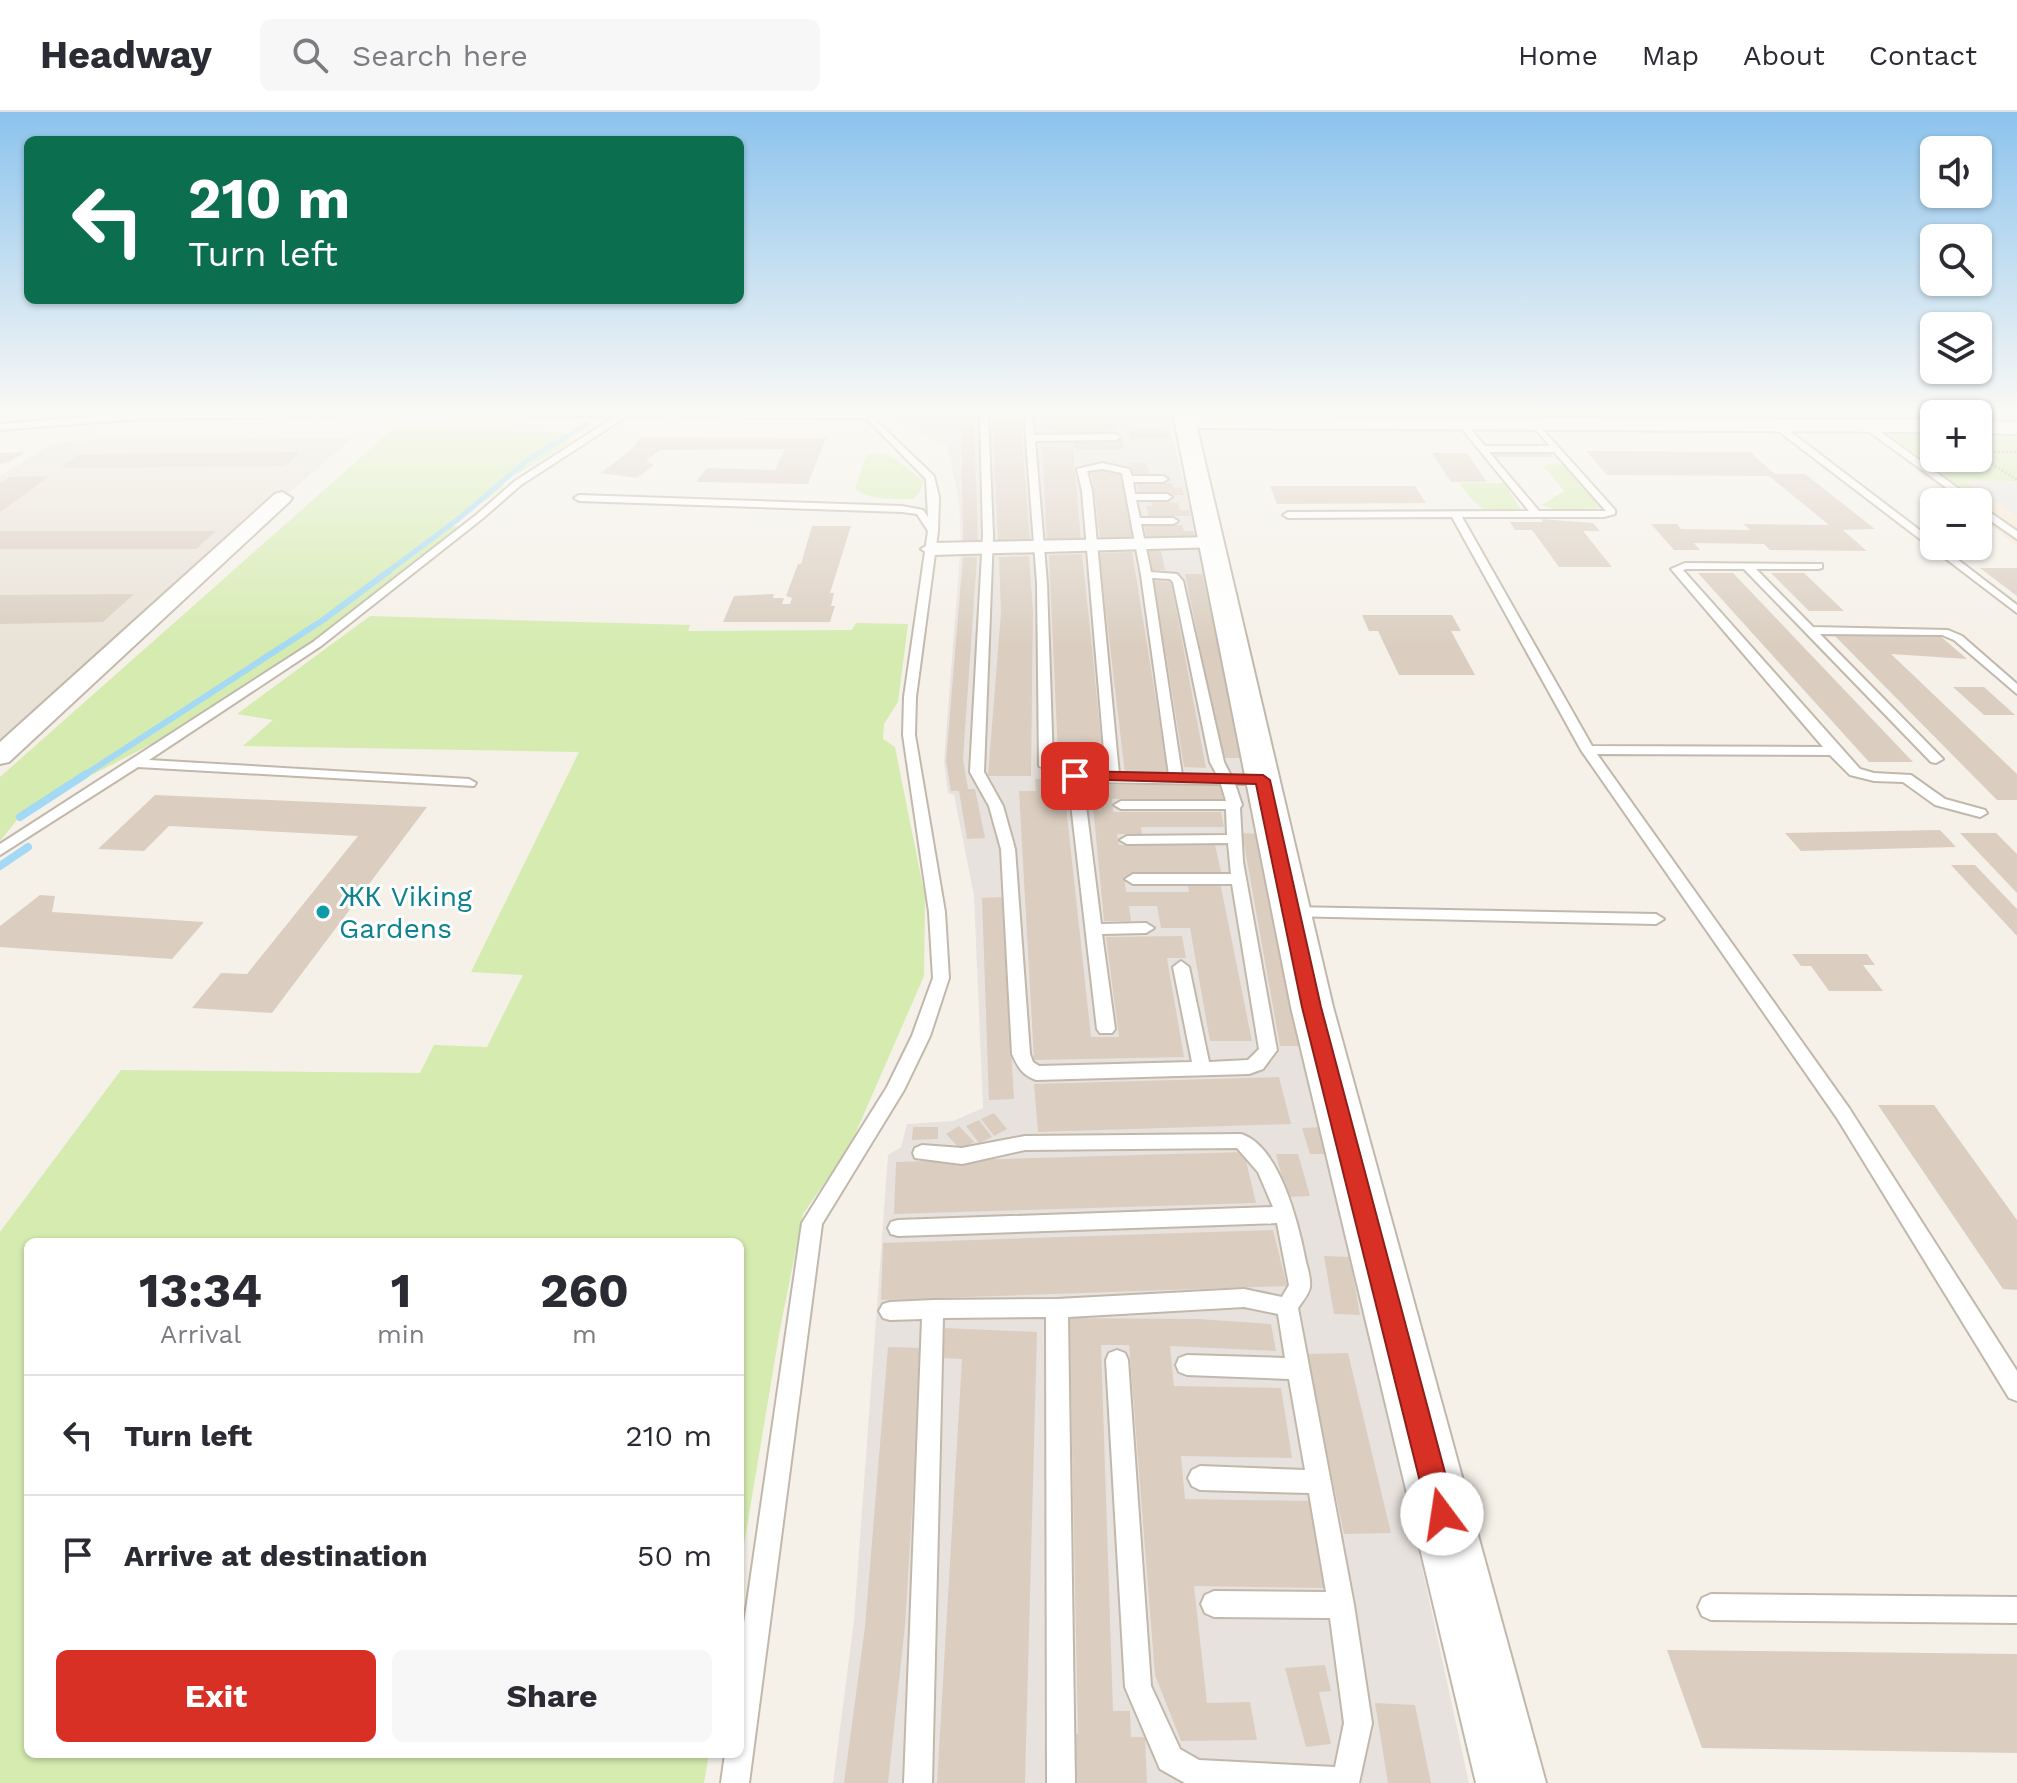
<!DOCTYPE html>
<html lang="en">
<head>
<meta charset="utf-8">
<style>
  body { margin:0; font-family:"Work Sans",sans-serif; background:#f7f7f7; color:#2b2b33; height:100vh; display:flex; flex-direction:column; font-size:30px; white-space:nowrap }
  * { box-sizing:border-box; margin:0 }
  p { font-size:26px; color:#7c7c81 }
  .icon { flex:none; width:44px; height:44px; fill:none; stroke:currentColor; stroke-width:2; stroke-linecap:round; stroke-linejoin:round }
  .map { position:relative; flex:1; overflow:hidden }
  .panel { position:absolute; left:24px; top:1126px; width:720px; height:520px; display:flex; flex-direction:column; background:#fff; border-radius:12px; box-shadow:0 2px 6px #0004 }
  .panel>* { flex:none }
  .banner { position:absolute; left:24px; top:24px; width:720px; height:168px; border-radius:12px; box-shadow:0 2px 6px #0004; background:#0b6e4f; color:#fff; overflow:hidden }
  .fabs { position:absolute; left:1920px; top:24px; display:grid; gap:16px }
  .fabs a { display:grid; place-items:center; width:72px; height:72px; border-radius:12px; background:#fff; box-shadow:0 2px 6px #0004; font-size:40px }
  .pin { position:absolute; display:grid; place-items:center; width:68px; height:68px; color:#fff; margin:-34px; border-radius:16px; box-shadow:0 4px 12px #0006 }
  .me { position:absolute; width:88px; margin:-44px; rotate:346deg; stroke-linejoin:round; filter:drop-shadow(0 0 6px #0008) }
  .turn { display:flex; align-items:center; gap:28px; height:168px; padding:0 32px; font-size:36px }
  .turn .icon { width:104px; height:104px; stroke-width:2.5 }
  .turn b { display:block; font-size:56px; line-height:68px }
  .eta { display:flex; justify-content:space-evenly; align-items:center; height:136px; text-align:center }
  .eta b { font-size:48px; font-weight:700; line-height:56px }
  .action { display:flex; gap:16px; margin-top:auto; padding:16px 32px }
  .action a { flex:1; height:92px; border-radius:12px; background:#d93025; color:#fff; font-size:32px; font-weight:700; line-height:92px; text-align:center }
  .action a+a { background:#f7f7f7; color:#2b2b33 }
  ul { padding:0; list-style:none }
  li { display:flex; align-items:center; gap:24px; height:120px; padding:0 32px; border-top:2px solid #e1e1e2 }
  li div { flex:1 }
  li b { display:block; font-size:30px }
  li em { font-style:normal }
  header { display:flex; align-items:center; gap:48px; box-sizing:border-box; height:112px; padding:0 40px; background:#fff; border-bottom:2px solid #e1e1e2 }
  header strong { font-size:38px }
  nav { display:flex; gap:44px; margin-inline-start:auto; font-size:28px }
  .search { width:560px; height:72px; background:#f7f7f7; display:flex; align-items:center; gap:20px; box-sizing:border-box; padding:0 28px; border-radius:12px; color:#7c7c81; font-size:30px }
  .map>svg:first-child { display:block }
</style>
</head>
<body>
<header>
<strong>Headway</strong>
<div class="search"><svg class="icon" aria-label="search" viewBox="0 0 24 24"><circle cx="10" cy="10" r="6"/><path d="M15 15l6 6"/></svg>Search here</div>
<nav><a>Home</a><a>Map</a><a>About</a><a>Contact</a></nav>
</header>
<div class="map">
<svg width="2017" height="1671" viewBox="0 0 2017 1671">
  <rect width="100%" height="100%" fill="#f5f1e9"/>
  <polygon fill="#e9e2d7" points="352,326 0,631 0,364 52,332 100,327"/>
  <polygon fill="#f8e6d4" points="1864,317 1934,318 1934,346 1978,346 2017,319 2017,434 1978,404 1978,390 1959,390"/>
  <g fill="#e8e2de">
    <polygon points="880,301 1166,301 1198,426 961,434 959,387 947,334"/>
    <polygon points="1200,436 1469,1671 833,1671 854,1508 888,1043 901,1035 907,1012 953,1009 983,996 974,784 954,683 948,681 944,649 960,442"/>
  </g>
  <g fill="#d5ebb0">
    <polygon points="1216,301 1604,302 1630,309 1218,307"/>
    <polygon points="1687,304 1911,305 1922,308 1681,306"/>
    <polygon points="394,316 565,320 572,329 519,361 501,368 503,375 452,414 461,415 312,531 173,621 26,697 0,729 0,665"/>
    <polygon points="1934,318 1934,346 1978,346 1978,318 2017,320 2017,369 1965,369 1985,384 1972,384 1887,319"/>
    <path d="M878 341 888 342 924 369 919 381 913 387C894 387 871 389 855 377L866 343Z"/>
    <polygon points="1554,351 1570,354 1603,396 1556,398 1542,393 1564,379 1544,354"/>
    <path d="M1459 371H1504L1521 398C1489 408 1477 396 1459 371Z"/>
    <polygon points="370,504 690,513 688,519 852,518 856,511 908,512 898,590 884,612 883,627 895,635 925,785 924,864 850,1034 803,1102 780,1217 740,1457 740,1130 28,1130 28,1642 709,1642 704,1671 0,1671 0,1120 121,958 420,961 434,933 487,935 523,863 471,860 579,640 243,634 273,608 237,602"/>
  </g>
  <polygon fill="#e7e4e1" points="1967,370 2017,370 2017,404"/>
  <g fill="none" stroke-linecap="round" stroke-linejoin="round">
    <polyline stroke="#a3d9f4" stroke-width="5" points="386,461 457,408 529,347 587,312"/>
    <polyline stroke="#a3d9f4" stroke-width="6" points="83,664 323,508 389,459"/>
    <g stroke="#a3d9f4" stroke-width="8">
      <polyline points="20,705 86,662"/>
      <polyline points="0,754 28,735"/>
    </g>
  </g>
  <g fill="#dbcec1">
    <polygon points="992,301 1020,301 1030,429 998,430"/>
    <polygon points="1078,301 1159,301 1161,306 1044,307 1043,302"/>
    <polygon points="961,312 974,312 978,430 963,430"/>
    <polygon points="1115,312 1116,318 1104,318 1105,323 1064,324 1063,319 1049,319 1048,313"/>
    <polygon points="1128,316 1161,316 1162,321 1170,321 1171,326 1131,326"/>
    <polygon points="641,325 826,326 808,372 696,370 707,356 775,358 785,337 660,338 646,349 654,353 637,366 601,361 631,338"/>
    <polygon points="1072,327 1122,327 1124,337 1074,337"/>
    <polygon points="1042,334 1073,337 1081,429 1047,429"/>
    <polygon points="1546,337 1553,345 1495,345 1489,338"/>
    <polygon points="1586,339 1750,340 1775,362 1805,362 1875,417 1843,418 1867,439 1770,438 1764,432 1694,431 1700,438 1674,438 1651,412 1677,412 1681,417 1750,418 1744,412 1829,413 1769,364 1607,363"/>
    <polygon points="25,340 8,351 0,352 0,341"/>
    <polygon points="300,340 285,354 60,356 80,342"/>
    <polygon points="1432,341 1467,341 1487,370 1451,370"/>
    <polygon points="1130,351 1146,351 1150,363 1133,363"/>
    <polygon points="1087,357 1120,359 1132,426 1100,427 1092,363 1088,363"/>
    <polygon points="50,364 0,400 0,371 10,365"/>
    <polygon points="1137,371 1172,371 1174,376 1182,376 1184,383 1139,383"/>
    <polygon points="1270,374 1415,374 1426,391 1277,392"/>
    <polygon points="1150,387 1178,391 1180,398 1189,398 1190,404 1149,404 1146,394 1152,394"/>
    <polygon points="1541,407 1593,411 1600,419 1583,419 1612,455 1559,455 1532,418 1515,418 1510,410 1543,410"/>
    <polygon points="1144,413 1182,413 1184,419 1193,419 1195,426 1147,427"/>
    <polygon points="812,414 851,414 830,481 834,481 831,494 835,494 830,510 723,510 734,484 774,482 773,486 784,486 782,492 790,492 792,486 786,484 798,452 801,452"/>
    <polygon points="0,419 216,419 196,437 0,437"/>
    <polygon points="1147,439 1161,439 1165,458 1151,458"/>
    <polygon points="1132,440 1168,662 1125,662 1099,441"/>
    <polygon points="1082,442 1091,525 1104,660 1078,660 1077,643 1058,643 1049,443"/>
    <polygon points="1029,444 1033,499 1031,664 988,664 1001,500 999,445"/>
    <polygon points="963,445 977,445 963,647 968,677 975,677 985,726 967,727 959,679 951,679 946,649"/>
    <polygon points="1980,456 2017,456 2017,484"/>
    <polygon points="1698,461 1733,461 1913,650 1869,650"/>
    <polygon points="1771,461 1804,461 1844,499 1809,499"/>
    <polygon points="1185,462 1202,462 1245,646 1223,646"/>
    <polygon points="1154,469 1171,470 1206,656 1184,655"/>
    <polygon points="134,482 103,510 0,512 0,483"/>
    <polygon points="1362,503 1452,503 1461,519 1451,519 1475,563 1399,563 1378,519 1369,519"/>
    <polygon points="1833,522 1939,523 1967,547 1891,542 2017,662 2017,688 1997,688"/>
    <polygon points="1953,575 1984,575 2015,603 1984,603"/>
    <polygon points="1063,666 1091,925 1119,925 1106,825 1182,824 1186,846 1167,846 1184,945 1034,948 1019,679 1036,679 1035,667"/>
    <polygon points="1091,673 1220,673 1223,687 1112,687 1113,700 1221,700 1224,715 1141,715 1142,722 1117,722 1119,733 1215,733 1222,764 1124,764 1126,780 1189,780 1187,770 1220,770 1252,929 1210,929 1190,816 1161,816 1157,794 1129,794 1131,809 1104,809"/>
    <polygon points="155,683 427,695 272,901 192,896 221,861 247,862 358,724 169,714 144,739 98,737"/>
    <polygon points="1940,718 1956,735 1801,739 1785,721"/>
    <polygon points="1242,721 1261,722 1304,934 1280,934"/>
    <polygon points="1960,721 1996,721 2017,742 2017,781"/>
    <polygon points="1951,753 1975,753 2017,797 2017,824"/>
    <polygon points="40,783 55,784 52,800 204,810 172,847 0,835 0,814"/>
    <polygon points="1002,785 1014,987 989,988 982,786"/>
    <polygon points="1792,842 1867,842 1875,853 1863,853 1883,879 1829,879 1811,854 1801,854"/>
    <polygon points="1279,965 1291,1012 1038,1020 1034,972"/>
    <polygon points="1878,993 1934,993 2017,1108 2017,1178 2003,1177"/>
    <polygon points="994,1001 1007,1017 994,1024 981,1007"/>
    <polygon points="979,1008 992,1025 979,1031 966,1014"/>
    <polygon points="959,1014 974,1030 961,1038 946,1022"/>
    <polygon points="913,1015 938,1015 938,1027 912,1028"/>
    <polygon points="1323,1015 1330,1042 1310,1042 1302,1016"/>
    <polygon points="1244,1040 1256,1091 894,1102 896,1050"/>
    <polygon points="1276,1042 1298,1042 1310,1084 1287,1085"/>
    <polygon points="1273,1118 1287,1174 881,1188 883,1131"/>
    <polygon points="1324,1144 1350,1145 1360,1203 1334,1202"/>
    <polygon points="1065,1206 1199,1207 1271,1212 1276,1239 1170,1234 1174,1274 1281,1276 1292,1346 1181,1344 1185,1387 1310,1389 1324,1476 1194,1474 1207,1591 1250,1590 1257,1628 1181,1629 1155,1563 1129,1233 1101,1233 1113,1599 1130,1599 1131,1625 1145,1625 1147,1671 1066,1671 1065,1621 1078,1622 1070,1233 1066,1233"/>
    <polygon points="945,1216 1037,1220 1025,1671 937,1671 962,1247 943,1246"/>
    <polygon points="888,1235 922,1236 905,1514 888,1671 844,1671 865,1515"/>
    <polygon points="1348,1241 1391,1421 1344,1422 1306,1242"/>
    <polygon points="1667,1538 2017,1542 2017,1641 1702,1636"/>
    <polygon points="1325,1553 1331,1579 1319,1580 1331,1632 1306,1635 1285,1556"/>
    <polygon points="1375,1591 1415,1593 1431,1671 1388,1671"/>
  </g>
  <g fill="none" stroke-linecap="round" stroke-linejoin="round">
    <defs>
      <g id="service">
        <polygon points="138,301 344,301 340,304 138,307 0,318 0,312"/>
        <polygon points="525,301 868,301 934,364 939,385 938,419 916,585 915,623 945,800 949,866 930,924 904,978 822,1112 749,1671 721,1671 725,1642 740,1642 740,1539 802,1111 887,975 912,924 933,866 929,800 903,623 904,585 928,419 917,402 902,400 579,389 574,386 579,383 902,394 923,398 928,405 926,367 866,306 627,304 521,373 482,407 321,534 149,648 469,667 476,671 474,674 138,655 0,743 0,732 313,530 476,403 515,369 616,304 529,304"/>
        <path d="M980 301H988L993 423 984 660 1003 694 1015 737 1030 942 1033 950 1039 954 1192 950 1173 855 1181 849 1189 855 1209 950 1248 948 1259 937 1232 772H1133L1125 767 1133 762H1231L1228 731 1127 732 1120 728 1127 724 1227 723 1226 697H1121L1114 693 1121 689H1226L1221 672 1083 670 1101 812 1146 811 1154 816 1146 821 1102 822 1115 917 1112 921H1100L1097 917 1068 666 1039 654 1037 471 1024 301H1032L1034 323 1116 322 1120 325 1116 328 1035 329 1047 471 1053 652 1084 662H1106L1082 379 1077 357 1102 351 1129 357 1132 364H1163L1168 367 1163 370H1133L1135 382H1167L1172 385 1167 388H1136L1140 406H1173L1178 409 1173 412H1141L1151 460 1177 462 1183 469 1224 650 1231 664H1263L1270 668 1263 672H1235L1242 693 1240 696 1243 750 1277 938 1263 957 1249 962 1036 968C1022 963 1018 955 1012 942L1001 737 989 694 970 660 983 423ZM1102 357 1122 361 1141 463 1169 663 1119 662 1092 379 1087 359ZM1152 466 1170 467 1173 470 1210 650 1217 663H1182Z"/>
        <path d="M1535 309 1615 398V402L1604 405H1462L1592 634 1823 635 1671 457 1685 451 1822 452V456L1818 457H1756L1813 515 1948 518 1962 524 2017 572V582L1954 528 1942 523 1820 522 1943 647 1936 651 1931 650 1744 457H1686L1683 458 1860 657 1874 661 1911 663 1945 687 1985 698 1987 701 1980 705 1935 693 1903 670 1874 669 1850 663 1830 643 1597 642 1849 996 2017 1259V1289L2009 1286 1837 1006 1581 638 1452 405 1288 406 1283 403 1288 400 1529 399 1458 312 1465 310 1485 334H1550L1531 312ZM1489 340H1554L1606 399H1539Z"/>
        <polygon points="1773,311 1779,311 1934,429 1934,434 1940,434 2017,493 2017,501 1773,315"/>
        <polygon points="1867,311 1870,312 1977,390 1966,390 1864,316 1863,314"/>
        <polygon points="1978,392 2017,419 2017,427 1978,400"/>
        <polygon points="1291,795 1656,802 1664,807 1656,812 1286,804 1283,800"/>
        <path d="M1241 1022C1280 1034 1299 1114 1306 1150 1308 1157 1311 1168 1310 1175 1309 1182 1302 1190 1298 1196L1354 1493 1372 1611 1359 1671H1185L1160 1657 1125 1575 1106 1248 1109 1241 1117 1238 1125 1241 1128 1248 1151 1574 1180 1637 1199 1648 1335 1655 1344 1611 1330 1506 1214 1505 1205 1501 1201 1492 1205 1483 1214 1479 1326 1480 1309 1381 1200 1378 1192 1374 1188 1366 1192 1358 1200 1354 1305 1358 1289 1267 1187 1263 1179 1260 1176 1253 1179 1246 1187 1243 1285 1246 1278 1202 1244 1195 1068 1205 1075 1671H1047L1046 1205 943 1206 932 1671H904L922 1207 890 1208 883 1206 879 1199 883 1192 890 1190 933 1188 1057 1187 1244 1177 1282 1185 1289 1173 1277 1111 898 1124 891 1122 888 1116 891 1110 898 1108 1273 1095 1258 1060 1237 1036 1025 1038 962 1052 915 1046 913 1041 915 1036 922 1033 962 1036 1025 1024Z"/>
        <polygon points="1711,1482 2017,1485 2017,1511 1711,1508 1702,1504 1698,1495 1702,1486"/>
      </g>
      <g id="minor">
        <polygon points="282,380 292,386 289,390 9,650 0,652 0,630 275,382"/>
        <polygon points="1212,425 1222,431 1219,435 931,443 921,437 931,431"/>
      </g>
      <g id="tertiary">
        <polygon points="1173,301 1193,301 1194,304 1934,308 1934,320 1197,316 1333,895 1546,1671 1476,1671 1291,895"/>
        <polygon points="1978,309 2017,310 2017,322 1978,321"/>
      </g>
    </defs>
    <use href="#service" stroke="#c1b8ab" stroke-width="4"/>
    <use href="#minor" stroke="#c1b8ab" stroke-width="4"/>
    <use href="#tertiary" stroke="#c1b8ab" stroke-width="4"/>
    <g stroke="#c4b39b" stroke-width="3" stroke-dasharray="2 2" stroke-linecap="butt">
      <polyline points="1978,340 2017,340"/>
      <polyline points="1978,343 2017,368"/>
    </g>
    <use href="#service" fill="#fff" fill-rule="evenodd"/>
    <use href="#minor" fill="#fff" fill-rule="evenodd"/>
    <use href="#tertiary" fill="#fff" fill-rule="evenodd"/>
  </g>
  <linearGradient id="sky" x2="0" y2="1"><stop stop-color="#8cc3ed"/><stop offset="0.56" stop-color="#faf9f5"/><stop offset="1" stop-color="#faf9f5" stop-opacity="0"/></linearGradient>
  <rect width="2017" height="535" fill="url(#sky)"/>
  <polygon fill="#d93025" stroke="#8d1f18" stroke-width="2" points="1075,659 1263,663 1270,668 1321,895 1456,1402 1452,1412 1442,1416 1432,1412 1428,1402 1302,895 1256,672 1070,667 1070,661"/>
  <circle fill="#0f9aa8" stroke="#fff" stroke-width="3" cx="323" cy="800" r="8"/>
  <g text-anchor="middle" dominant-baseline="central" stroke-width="6" stroke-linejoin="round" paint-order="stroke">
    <g font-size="28" fill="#0d838f" stroke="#fff" text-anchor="start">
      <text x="339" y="784">ЖК Viking<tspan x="339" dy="32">Gardens</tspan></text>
    </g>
  </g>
</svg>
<div class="fabs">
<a><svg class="icon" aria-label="sound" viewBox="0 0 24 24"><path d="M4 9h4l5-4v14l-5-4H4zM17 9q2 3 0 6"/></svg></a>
<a><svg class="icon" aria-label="search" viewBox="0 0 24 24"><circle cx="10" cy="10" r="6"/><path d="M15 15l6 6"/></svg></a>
<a><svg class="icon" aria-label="layers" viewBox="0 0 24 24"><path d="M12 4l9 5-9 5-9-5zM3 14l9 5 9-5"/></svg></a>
<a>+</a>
<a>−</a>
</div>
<div class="pin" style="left:1075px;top:664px;background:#d93025"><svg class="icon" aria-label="arrive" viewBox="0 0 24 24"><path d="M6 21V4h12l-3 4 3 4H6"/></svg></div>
<svg class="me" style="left:1442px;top:1402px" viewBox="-20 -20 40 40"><circle r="19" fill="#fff"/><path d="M0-13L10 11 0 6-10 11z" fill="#d93025"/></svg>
<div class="banner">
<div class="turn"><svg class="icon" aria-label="left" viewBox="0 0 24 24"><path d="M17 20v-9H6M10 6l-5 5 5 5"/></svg><div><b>210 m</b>Turn left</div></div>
</div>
<section class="panel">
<div class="eta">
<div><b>13:34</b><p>Arrival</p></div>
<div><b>1</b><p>min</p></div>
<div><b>260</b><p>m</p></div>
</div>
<ul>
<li><svg class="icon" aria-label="left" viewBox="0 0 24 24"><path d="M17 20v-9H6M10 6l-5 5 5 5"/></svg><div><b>Turn left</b></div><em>210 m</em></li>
<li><svg class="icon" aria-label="arrive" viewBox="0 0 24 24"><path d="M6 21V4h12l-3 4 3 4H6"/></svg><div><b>Arrive at destination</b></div><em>50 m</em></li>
</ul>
<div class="action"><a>Exit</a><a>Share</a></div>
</section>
</div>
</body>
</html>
